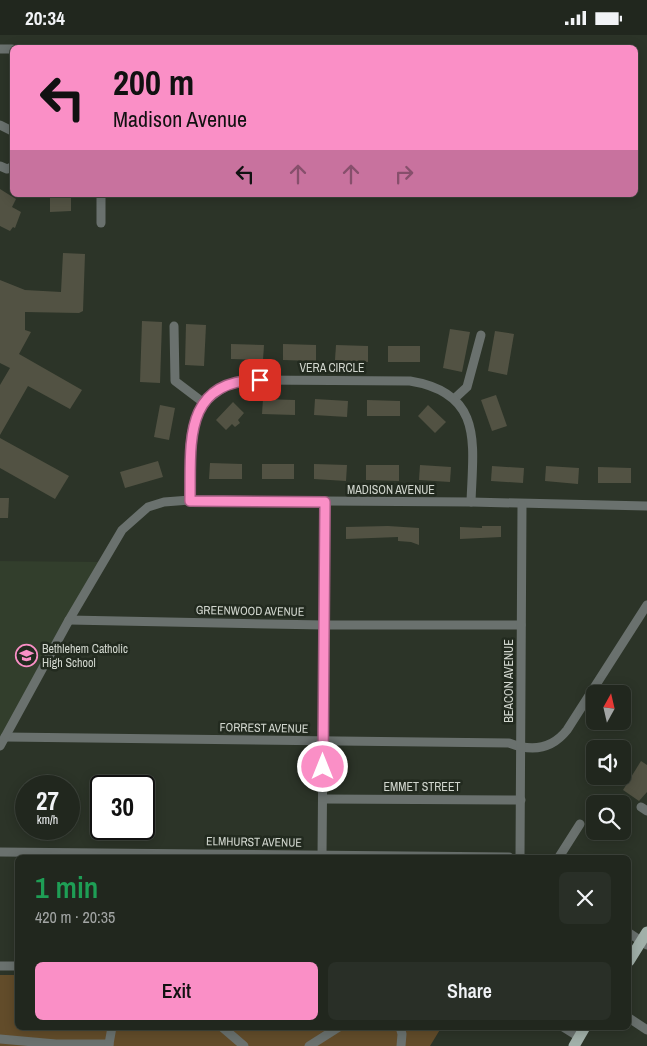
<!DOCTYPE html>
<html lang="en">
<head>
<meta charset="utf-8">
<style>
  body { margin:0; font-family:"Archivo Narrow",sans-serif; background:#292f27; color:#f1f3f6; height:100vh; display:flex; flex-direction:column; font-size:19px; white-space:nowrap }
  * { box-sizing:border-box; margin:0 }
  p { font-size:16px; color:#a2a5a4 }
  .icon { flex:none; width:28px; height:28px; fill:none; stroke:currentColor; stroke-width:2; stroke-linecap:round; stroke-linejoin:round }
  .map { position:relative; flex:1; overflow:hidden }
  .sheet { position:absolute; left:15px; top:820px; width:616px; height:175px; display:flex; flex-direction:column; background:#21271e; border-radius:8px; box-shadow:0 2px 12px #0003,0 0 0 1px #3e443c }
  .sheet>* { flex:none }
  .guide { position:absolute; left:10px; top:10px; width:628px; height:152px; border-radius:8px; box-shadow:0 2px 12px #0003,0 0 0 1px #3e443c; background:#fa8fc6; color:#111; overflow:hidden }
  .needle { width:32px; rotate:8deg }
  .fabs { position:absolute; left:586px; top:650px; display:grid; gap:10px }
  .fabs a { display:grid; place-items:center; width:45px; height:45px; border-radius:8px; background:#21271e; box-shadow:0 2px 12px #0003,0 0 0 1px #3e443c; font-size:25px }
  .speed { position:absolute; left:15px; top:740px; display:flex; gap:10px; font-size:25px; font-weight:700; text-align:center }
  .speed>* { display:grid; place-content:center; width:65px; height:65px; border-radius:50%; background:#21271e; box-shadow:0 2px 12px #0003,0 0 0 1px #3e443c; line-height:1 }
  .speed small { font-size:12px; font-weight:400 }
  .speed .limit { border:2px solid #111; border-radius:8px; background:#fff; color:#111 }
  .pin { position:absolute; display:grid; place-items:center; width:42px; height:42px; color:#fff; margin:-21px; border-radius:10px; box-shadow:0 2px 8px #0006 }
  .me { position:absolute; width:55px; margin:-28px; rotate:0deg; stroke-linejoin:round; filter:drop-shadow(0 0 4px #0008) }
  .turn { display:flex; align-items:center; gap:18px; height:105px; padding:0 20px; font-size:22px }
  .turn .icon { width:65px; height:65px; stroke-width:2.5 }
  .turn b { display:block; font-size:35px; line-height:42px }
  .lanes { display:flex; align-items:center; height:48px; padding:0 20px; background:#0003; justify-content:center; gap:25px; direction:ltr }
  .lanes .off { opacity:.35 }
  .round { display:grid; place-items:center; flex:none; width:52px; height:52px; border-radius:8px; background:#292f27 }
  .overview { display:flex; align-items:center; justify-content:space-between; height:85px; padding:0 20px }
  h1 { font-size:30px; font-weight:600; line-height:38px; color:#1e9e55 }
  .primary-button { display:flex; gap:10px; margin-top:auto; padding:10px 20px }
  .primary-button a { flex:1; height:58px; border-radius:8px; background:#fa8fc6; color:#111; font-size:20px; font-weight:600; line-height:58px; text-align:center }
  .primary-button a+a { background:#292f27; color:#f1f3f6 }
  .status { display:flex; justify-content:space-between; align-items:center; height:35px; padding:0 25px; background:#21271e; direction:ltr }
  .status svg { height:14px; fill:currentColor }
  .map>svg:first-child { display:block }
</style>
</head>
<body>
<div class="status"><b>20:34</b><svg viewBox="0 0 49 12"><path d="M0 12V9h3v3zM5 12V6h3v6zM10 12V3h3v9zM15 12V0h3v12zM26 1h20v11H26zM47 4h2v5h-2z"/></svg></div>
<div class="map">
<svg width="647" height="1011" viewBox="0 0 647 1011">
  <rect width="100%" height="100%" fill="#2c3428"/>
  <polygon fill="#323e2c" points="0,526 102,527 0,715"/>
  <polygon fill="#624c2a" points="0,940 17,940 18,992 441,993 430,1011 0,1011"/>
  <g fill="#525243">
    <polygon points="0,154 16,164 12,172 21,177 15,193 13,192 10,196 0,191"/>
    <polygon points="50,160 71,160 71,176 50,177"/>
    <polygon points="63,218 85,219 83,276 79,278 25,277 25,295 31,297 19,319 82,355 70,374 28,351 0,400 0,350 10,333 0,328 0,245 25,255 61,257"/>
    <polygon points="142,286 162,287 160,348 140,347"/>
    <polygon points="186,289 206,290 204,331 185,330"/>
    <polygon points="450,294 470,297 462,337 443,333"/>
    <polygon points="495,296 514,299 507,340 488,336"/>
    <polygon points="231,309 264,310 263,325 231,324"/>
    <polygon points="283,309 316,310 316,326 283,325"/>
    <polygon points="336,310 368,311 368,327 335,325"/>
    <rect x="388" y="311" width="32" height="16"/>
    <polygon points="496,360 507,391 492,396 481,365"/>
    <polygon points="263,364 295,365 295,380 262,379"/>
    <polygon points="315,364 348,366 347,382 314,380"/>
    <polygon points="367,365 400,366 400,381 367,381"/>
    <polygon points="233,367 244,378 238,385 240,388 235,392 232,389 226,395 216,385"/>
    <polygon points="160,370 175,373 169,405 154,402"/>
    <polygon points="428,370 446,387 435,398 418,381"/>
    <polygon points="0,403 69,441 55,464 0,433"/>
    <polygon points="158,426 163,442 125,453 120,437"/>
    <polygon points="210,428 242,429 242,444 209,444"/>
    <rect x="262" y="429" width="32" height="15"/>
    <polygon points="314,429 347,430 346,446 314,444"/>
    <polygon points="366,430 399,430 399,446 366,445"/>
    <polygon points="420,430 451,432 450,447 419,445"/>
    <polygon points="492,431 524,433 523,448 491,446"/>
    <polygon points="546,431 579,433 578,449 545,446"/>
    <polygon points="598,432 631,433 631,448 598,448"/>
    <polygon points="0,463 9,463 8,483 0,483"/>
    <polygon points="388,491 419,493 419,510 411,507 398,506 398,502 346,504 346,492"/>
    <polygon points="482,491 501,491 501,502 460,504 460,492 482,493"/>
    <polygon points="641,726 647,730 647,757 639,766 623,755"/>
  </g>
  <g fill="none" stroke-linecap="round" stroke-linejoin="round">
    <g stroke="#6a716e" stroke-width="9">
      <polyline points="0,14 12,14"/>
      <polyline points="0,90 12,96"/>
      <polyline points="0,131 7,134 12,132"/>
      <polyline points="101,188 101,160"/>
      <polyline points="174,291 175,346 204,368"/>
      <polyline points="454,364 467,352 481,300"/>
      <path d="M190 465C191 410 179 368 241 345L410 346C484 358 473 409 471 467"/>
      <polyline points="69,585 324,590 521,590"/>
      <path d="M5 702 509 708C532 717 552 714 567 695L647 570"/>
      <polyline points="0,711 69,585 122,495 148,472 164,467 190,465 471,467 647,471"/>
      <polyline points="323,764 521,765"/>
      <polyline points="641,772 647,776"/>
      <polyline points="0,817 509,822"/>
      <polyline points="322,822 325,467"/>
      <polyline points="520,822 522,470"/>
      <polyline points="559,822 580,789"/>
      <polyline points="629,898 647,910"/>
      <polyline points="0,931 18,931"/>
      <polyline points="629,983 647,995"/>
      <polyline points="222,992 244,1011"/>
      <polyline points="400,992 402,999 401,1011"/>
      <polyline points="563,992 579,1002"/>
      <polyline points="0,1004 56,1009 109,1009 109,1011"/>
      <polyline points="109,1009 112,992"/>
      <polyline points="309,1011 339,992"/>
    </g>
    <g stroke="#a1b0a9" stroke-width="11">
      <polyline points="629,926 647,897"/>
      <polyline points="574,1011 585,992"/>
    </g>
  </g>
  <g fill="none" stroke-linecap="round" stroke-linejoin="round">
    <defs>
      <path id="route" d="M260 345C182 345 191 408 190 466L325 467 323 732"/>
    </defs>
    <use href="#route" stroke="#a25d81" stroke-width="12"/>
    <use href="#route" stroke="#fa8fc6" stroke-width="9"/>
  </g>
  <defs>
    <symbol id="school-ring" viewBox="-11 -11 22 22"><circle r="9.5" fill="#222a1f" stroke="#fa8fc6" stroke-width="1.5"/><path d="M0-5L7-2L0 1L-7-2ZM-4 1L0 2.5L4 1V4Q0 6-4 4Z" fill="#fa8fc6"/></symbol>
  </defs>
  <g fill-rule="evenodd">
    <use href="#school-ring" x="14" y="608" width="25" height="25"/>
  </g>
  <g text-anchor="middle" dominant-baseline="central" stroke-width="5" stroke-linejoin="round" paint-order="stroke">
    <g font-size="12" fill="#d2d7cf" stroke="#222a1f">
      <text x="332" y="333">VERA CIRCLE</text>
      <text x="391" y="455">MADISON AVENUE</text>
      <text transform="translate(250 576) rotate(1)">GREENWOOD AVENUE</text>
      <text transform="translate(509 646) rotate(-90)">BEACON AVENUE</text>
      <text transform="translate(264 693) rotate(1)">FORREST AVENUE</text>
      <text x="422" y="752">EMMET STREET</text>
      <text transform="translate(254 807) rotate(1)">ELMHURST AVENUE</text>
    </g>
    <g font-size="12" fill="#d2d7cf" stroke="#222a1f" text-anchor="start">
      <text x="42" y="614">Bethlehem Catholic<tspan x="42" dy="14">High School</tspan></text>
    </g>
  </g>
</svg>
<div class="fabs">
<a><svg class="needle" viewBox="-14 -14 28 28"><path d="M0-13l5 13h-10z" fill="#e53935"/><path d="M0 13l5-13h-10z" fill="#a2a5a4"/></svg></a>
<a><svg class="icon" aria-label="sound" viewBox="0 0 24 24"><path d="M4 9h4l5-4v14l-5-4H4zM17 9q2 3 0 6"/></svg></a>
<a><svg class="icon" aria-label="search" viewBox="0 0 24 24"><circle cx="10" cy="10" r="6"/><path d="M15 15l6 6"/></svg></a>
</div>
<div class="speed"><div>27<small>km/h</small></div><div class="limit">30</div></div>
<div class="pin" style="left:260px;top:345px;background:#d93025"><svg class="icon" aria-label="arrive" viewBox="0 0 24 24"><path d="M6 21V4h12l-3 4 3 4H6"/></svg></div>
<svg class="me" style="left:323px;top:732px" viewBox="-20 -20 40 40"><circle r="17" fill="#fa8fc6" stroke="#fff" stroke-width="3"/><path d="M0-11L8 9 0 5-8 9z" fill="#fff"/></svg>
<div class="guide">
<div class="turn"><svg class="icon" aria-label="left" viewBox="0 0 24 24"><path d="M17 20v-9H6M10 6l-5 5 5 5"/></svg><div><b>200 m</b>Madison Avenue</div></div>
<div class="lanes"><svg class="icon" aria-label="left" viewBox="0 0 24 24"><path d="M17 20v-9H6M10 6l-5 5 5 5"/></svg><svg class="icon off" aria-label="ahead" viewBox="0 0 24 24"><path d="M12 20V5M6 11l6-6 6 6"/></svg><svg class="icon off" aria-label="ahead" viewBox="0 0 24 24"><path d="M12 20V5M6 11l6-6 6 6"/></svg><svg class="icon off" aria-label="right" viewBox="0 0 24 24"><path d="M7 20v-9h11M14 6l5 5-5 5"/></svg></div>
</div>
<section class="sheet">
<div class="overview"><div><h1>1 min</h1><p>420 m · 20:35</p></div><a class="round"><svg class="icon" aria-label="close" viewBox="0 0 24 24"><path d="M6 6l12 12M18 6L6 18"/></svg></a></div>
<div class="primary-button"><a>Exit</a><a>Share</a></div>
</section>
</div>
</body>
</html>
